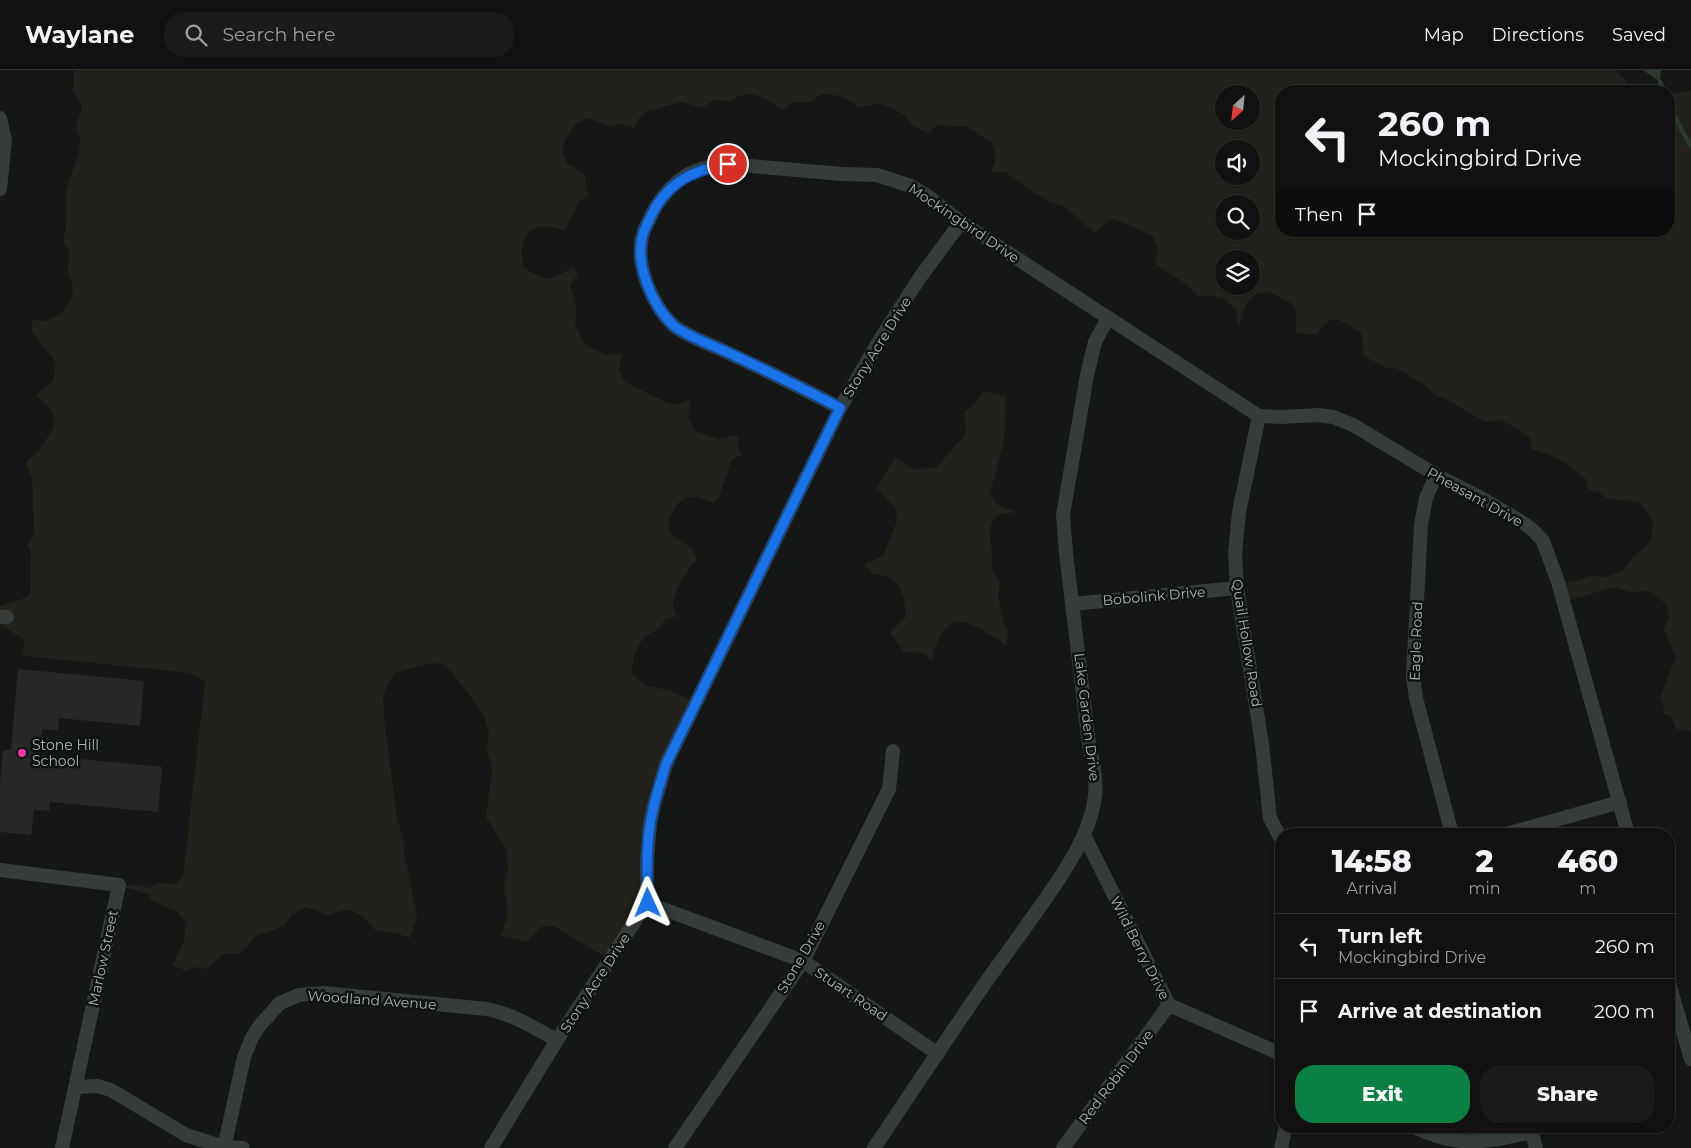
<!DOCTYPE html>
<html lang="en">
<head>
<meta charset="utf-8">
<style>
  body { margin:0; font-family:Montserrat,sans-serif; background:#191a19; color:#f1f3f6; height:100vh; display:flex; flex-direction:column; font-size:19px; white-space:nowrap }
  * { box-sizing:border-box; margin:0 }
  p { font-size:16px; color:#9c9d9f }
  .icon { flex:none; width:28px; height:28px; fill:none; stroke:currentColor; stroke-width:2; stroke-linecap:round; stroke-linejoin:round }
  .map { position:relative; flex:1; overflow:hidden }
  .panel { position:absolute; left:1275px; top:758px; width:400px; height:305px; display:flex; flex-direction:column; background:#101110; border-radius:20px; box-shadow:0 1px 4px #0004,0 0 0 1px #303130 }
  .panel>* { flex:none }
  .top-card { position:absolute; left:1275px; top:15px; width:400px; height:152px; border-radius:20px; box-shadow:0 1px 4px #0004,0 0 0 1px #303130; background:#101110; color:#f1f3f6; overflow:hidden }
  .needle { width:32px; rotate:207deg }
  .buttons { position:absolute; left:1215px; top:15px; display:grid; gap:10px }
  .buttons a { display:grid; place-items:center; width:45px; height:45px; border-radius:50%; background:#101110; box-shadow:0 1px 4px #0004,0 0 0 1px #303130; font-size:25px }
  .pin { position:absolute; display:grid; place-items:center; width:42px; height:42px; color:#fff; margin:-21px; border:2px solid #fff; border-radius:50%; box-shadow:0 1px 5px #0007 }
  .me { position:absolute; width:55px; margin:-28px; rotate:359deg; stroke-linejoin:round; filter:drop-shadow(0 0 4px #0008) }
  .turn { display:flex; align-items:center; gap:18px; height:105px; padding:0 20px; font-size:22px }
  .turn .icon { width:65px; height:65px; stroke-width:2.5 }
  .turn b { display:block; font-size:35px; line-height:42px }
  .then { display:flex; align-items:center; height:48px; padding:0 20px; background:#0003; gap:10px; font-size:19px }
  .eta { display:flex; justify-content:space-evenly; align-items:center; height:85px; text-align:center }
  .eta b { font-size:30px; font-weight:800; line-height:35px }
  .cta { display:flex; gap:10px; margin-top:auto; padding:10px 20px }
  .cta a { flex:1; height:58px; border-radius:20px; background:#0b8043; color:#fff; font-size:20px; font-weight:800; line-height:58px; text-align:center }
  .cta a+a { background:#191a19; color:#f1f3f6 }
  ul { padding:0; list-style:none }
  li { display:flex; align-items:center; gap:15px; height:65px; padding:0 20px; border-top:1px solid #303130 }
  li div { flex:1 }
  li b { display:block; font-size:19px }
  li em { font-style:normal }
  header { display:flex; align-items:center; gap:30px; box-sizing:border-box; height:70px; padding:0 25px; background:#101110; border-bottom:1px solid #303130 }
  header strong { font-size:24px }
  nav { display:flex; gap:28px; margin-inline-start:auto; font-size:18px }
  .search { width:350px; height:45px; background:#191a19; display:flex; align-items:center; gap:12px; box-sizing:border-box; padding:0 18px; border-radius:20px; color:#9c9d9f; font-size:19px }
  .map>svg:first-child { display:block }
</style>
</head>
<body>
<header>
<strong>Waylane</strong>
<div class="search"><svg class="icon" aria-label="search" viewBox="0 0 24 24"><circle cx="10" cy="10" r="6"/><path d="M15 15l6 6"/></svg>Search here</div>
<nav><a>Map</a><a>Directions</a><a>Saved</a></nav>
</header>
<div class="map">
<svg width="1691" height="1078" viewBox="0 0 1691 1078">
  <rect width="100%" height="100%" fill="#151716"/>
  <g fill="#22211b" fill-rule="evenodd">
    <path d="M74 0H1616L1631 17 1640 21H1281V161H1669V24L1691 21V661L1676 659 1671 646 1663 644V640L1665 639 1660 627 1676 587 1664 560 1669 546 1667 535 1650 521 1630 522 1614 517 1564 532 1560 515 1591 506 1606 507 1621 502 1632 488 1651 471 1653 450 1639 432 1606 428 1596 420 1594 422 1588 419 1587 410C1570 396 1552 383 1531 379V369L1517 358 1499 350 1485 352 1444 328 1436 326 1425 315 1396 298H1387L1364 286 1361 263 1338 249 1328 251 1316 265 1296 263C1296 255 1298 243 1293 236 1291 232 1284 230 1280 227 1256 213 1243 233 1240 255H1237V242L1225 229 1205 225 1200 228 1186 214 1155 194 1158 181 1153 166 1115 149 1109 150 1095 163 1065 137 1047 131 1005 102H991L996 89 992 73 967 57 937 55 928 63 912 55 905 45 879 33 858 38C847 27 837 24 821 24L812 32 791 33 783 40C766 29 750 16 731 31L714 30 702 38 681 32 648 41 639 48 634 58 620 54 611 57 588 48 576 54 564 72 562 82 567 93 586 105 585 118 589 125 579 132 565 161C545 153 525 154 522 179 521 184 523 191 523 196 542 212 552 212 572 197L578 204 570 215 577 240 575 253 581 268 588 276 606 285 622 283 619 301 625 312 668 333 678 335 691 328 688 347 695 361 719 369 738 365V379L742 384 731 391 719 428 713 433 698 427H686L678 433 669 448V462L692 479 697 490C689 497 671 525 673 536 673 539 675 544 677 547 661 547 665 554 655 561 652 563 647 564 645 567 635 577 632 591 632 604L646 616 669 620 693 631 663 698 647 833 608 889 554 856 540 857 527 872 510 867 501 866 508 844 504 816 508 799 506 779 486 747 492 699 487 681 489 664 484 645 451 601 443 594 431 593 395 603 383 624 385 656 397 748 405 776 404 784 417 846 410 868 396 863 375 860C363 845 348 832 330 846L306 837 292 844 284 856 254 867 241 884 225 883 207 899 193 897 186 901 173 895 184 870 186 853 178 842 151 830 149 824 124 817 133 814 151 818 157 813 176 814 183 806 205 612 190 603 26 586 23 583 24 570 0 554V536L25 528 30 523 31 481 27 476 34 463 32 409 27 397V390L36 384 53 359 55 352 50 338 36 325 53 311 56 293 31 260 32 250 47 251 61 244 72 227 73 217 68 202 69 180 63 172 66 157V120L79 82 80 69 76 58 82 37 73 21ZM1224 24H1251V51H1224ZM1224 79H1251V106H1224ZM1224 134H1251V161H1224ZM1224 189H1251V216H1224Z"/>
    <path d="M984 321 1006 327 1004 371 990 423 999 436 1017 442 1000 444 992 451 990 460 993 502 1000 512 998 525 1003 553 1008 562 1006 576C998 568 968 550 956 552 942 555 934 577 932 591L922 583 904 582 890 562 906 547C905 532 903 512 886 506 883 505 878 505 874 505L864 494 883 486 897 451 896 439 877 418 895 387 913 399 936 398 963 367 966 359 964 342 974 335Z"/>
  </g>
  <polygon fill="#2c3a2e" points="1643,0 1661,0 1660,12"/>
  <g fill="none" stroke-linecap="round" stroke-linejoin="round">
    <g stroke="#2c3a2e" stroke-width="4.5">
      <polyline points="1660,12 1663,21"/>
      <polyline points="1669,36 1691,77"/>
    </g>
  </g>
  <polygon fill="#252827" points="18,599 144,611 140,656 59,648 58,660 42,659 40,685 162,697 158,742 50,732 49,741 34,740 31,765 0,762 0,715 3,680 11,680"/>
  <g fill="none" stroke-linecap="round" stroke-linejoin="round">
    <g stroke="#363c39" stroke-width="14">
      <polyline points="0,48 5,70 0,119"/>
      <path d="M840 338C802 318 763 299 724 281 710 274 684 265 673 255 652 235 634 193 643 164 644 160 647 155 649 150 657 131 675 109 695 101 706 97 717 95 728 94L842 104 877 105 911 116 926 125 961 152 1259 346"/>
      <polyline points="1259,346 1281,347 1319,345 1333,347 1353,355 1436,405 1481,428 1522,452 1534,461 1543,471 1558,512 1628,764"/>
      <polyline points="1259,346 1239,442 1235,483 1237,518 1262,674 1270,748 1281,769"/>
      <polyline points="1436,405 1426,428 1421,455 1413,606 1416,628 1452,764"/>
      <polyline points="1072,534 1237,518"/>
      <polyline points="0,547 7,547"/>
      <polyline points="1506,764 1620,732"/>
      <polyline points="1084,765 1169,935 1281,984"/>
      <polyline points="0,800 119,815 62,1078"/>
      <polyline points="647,833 803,891 938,984"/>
      <polyline points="1669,913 1691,989"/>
      <polyline points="75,1017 97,1016 111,1020 186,1065 224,1077 243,1078"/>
      <path d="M1412 1056C1456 1078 1481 1073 1528 1063L1531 1060"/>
      <polyline points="1530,1056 1536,1078"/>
      <path d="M224 1078 244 987 252 967 261 954 280 933 299 925 323 923 487 939C513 944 534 958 557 970"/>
      <polyline points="491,1078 557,970 647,833 647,791 650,753 654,735 666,694 840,338 882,266 921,206 961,152"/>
      <polyline points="675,1078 803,891 889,719 893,681"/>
      <path d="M874 1078C913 1020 951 962 991 905 1014 873 1037 842 1059 809 1072 789 1084 769 1091 745 1099 719 1095 700 1089 674L1066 483 1063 445 1087 305 1095 272 1108 248"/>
      <polyline points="1063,1078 1169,935"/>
      <polyline points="1281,1078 1286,1056"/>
    </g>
  </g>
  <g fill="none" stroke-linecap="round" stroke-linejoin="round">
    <defs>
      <path id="route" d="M648 833C647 807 646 781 650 755 653 734 660 714 666 694L840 338C803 318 765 300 727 282 712 275 684 265 673 255 652 235 634 193 643 164 644 160 647 155 649 150 665 114 691 100 728 94"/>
    </defs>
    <use href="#route" stroke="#114b97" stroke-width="12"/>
    <use href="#route" stroke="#1a73e8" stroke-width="9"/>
  </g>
  <circle fill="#ed37a4" stroke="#101211" stroke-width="2" cx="22" cy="683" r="5"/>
  <g text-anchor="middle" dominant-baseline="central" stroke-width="5" stroke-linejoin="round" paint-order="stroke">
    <g font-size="14" fill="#a7b7ae" stroke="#101211">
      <text transform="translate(964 153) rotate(34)">Mockingbird Drive</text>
      <text transform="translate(877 277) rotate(-58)">Stony Acre Drive</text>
      <text transform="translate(1475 427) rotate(29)">Pheasant Drive</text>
      <text transform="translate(1154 526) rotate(-5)">Bobolink Drive</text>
      <text transform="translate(1416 571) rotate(-88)">Eagle Road</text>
      <text transform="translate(1247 573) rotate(81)">Quail Hollow Road</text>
      <text transform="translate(1087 647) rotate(83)">Lake Garden Drive</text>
      <text transform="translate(1140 878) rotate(63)">Wild Berry Drive</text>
      <text transform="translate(801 887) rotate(-60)">Stone Drive</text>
      <text transform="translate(103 888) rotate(-78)">Marlow Street</text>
      <text transform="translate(595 913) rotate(-57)">Stony Acre Drive</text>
      <text transform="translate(851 924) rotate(34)">Stuart Road</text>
      <text transform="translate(372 930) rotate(4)">Woodland Avenue</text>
      <text transform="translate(1116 1007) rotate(-53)">Red Robin Drive</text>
    </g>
    <g font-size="14" fill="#a7b7ae" stroke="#101211" text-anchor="start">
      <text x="32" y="675">Stone Hill<tspan x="32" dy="16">School</tspan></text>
    </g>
  </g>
</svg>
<div class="buttons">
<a><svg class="needle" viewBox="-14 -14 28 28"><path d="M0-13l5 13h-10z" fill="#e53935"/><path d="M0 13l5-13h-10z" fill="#9c9d9f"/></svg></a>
<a><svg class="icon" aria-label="sound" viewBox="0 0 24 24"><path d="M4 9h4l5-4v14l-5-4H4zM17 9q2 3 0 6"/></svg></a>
<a><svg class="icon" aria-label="search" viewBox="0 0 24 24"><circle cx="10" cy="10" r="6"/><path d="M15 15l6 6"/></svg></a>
<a><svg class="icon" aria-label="layers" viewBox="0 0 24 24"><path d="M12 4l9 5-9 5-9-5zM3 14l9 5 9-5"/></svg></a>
</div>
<div class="pin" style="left:728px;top:94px;background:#d93025"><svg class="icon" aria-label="arrive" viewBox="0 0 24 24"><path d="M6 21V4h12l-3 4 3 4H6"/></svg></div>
<svg class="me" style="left:648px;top:833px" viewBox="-20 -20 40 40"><path d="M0-17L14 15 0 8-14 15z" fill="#1a73e8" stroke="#fff" stroke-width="4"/></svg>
<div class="top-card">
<div class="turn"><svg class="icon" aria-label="left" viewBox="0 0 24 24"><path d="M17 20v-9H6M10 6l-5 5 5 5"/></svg><div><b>260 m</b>Mockingbird Drive</div></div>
<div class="then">Then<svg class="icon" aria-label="arrive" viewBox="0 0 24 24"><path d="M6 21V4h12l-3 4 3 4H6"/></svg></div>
</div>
<section class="panel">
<div class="eta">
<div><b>14:58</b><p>Arrival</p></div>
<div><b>2</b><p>min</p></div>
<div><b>460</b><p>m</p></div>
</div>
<ul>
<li><svg class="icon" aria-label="left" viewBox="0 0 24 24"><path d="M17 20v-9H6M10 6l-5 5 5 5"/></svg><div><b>Turn left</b><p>Mockingbird Drive</p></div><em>260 m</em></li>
<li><svg class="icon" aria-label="arrive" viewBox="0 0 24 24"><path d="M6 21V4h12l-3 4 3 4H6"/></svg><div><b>Arrive at destination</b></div><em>200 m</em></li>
</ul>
<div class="cta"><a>Exit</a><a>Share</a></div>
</section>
</div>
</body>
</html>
